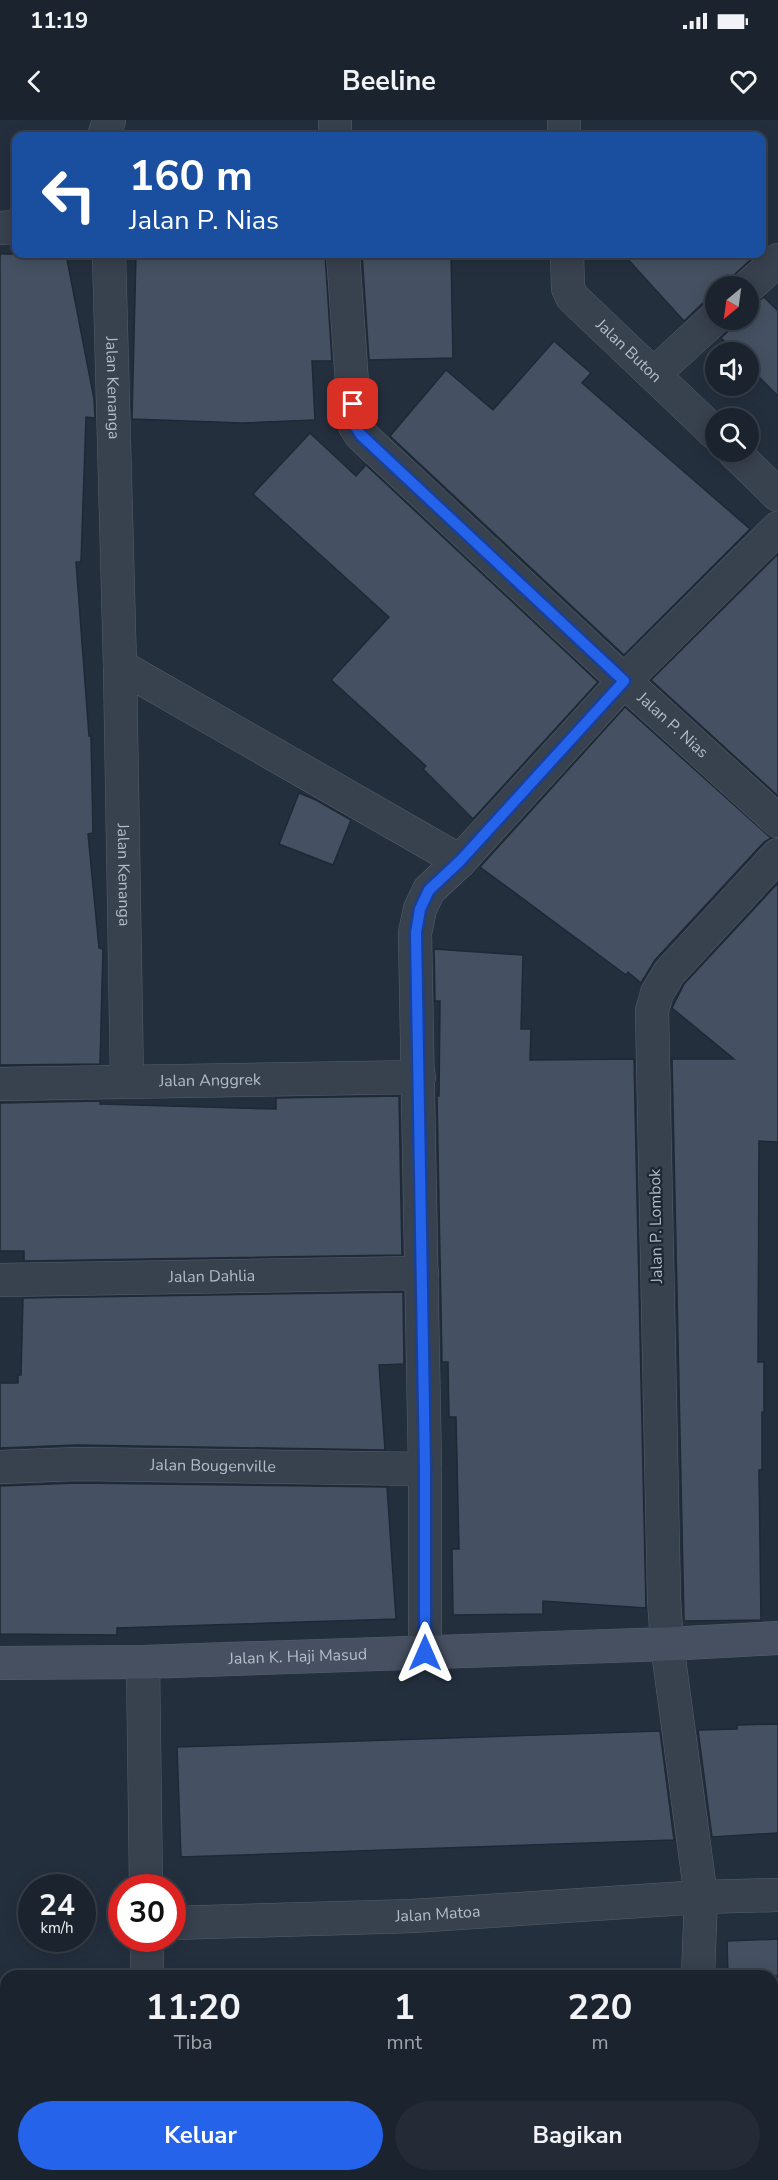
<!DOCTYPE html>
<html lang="id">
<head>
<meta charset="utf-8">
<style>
  body { margin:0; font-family:"Nunito Sans",sans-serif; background:#242b36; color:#f1f3f6; height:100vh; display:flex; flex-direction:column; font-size:22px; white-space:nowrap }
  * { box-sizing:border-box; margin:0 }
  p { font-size:20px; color:#a0a4aa }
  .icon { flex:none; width:33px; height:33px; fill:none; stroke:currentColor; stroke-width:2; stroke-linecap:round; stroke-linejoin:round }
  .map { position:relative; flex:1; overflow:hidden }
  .sheet { position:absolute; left:0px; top:1850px; width:778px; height:212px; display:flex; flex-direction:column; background:#1b232e; border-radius:18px 18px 0 0; box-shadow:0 3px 15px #0003,0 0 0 2px #39404a }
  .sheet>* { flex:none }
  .top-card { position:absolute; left:12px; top:12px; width:754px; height:126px; border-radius:12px; box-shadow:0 3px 15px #0003,0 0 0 2px #39404a; background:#1a4fa0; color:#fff; overflow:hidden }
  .needle { width:39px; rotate:209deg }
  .fabs { position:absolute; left:705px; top:156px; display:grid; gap:12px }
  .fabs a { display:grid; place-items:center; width:54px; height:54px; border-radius:50%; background:#1b232e; box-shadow:0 3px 15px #0003,0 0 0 2px #39404a; font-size:30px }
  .speed { position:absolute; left:18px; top:1754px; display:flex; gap:12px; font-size:30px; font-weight:700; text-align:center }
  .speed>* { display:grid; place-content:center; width:78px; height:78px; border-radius:50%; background:#1b232e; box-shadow:0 3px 15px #0003,0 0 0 2px #39404a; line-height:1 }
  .speed small { font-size:15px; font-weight:400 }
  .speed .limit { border:9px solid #d22; background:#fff; color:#111 }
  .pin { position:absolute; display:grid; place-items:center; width:51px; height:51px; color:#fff; margin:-26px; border-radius:12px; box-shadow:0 3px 9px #0006 }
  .me { position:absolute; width:66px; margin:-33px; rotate:0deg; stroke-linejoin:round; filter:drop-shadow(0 0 4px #0008) }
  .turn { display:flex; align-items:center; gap:21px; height:126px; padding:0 18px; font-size:27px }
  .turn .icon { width:78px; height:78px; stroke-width:2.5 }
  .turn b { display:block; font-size:42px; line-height:51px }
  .eta { display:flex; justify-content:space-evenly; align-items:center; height:102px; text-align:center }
  .eta b { font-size:36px; font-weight:700; line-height:42px }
  .primary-button { display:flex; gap:12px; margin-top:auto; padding:12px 18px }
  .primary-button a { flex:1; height:69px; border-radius:36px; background:#2563eb; color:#fff; font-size:24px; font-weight:700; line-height:69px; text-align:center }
  .primary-button a+a { background:#242b36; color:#f1f3f6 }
  .status { display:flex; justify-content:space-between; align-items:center; height:42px; padding:0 30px; background:#1b232e; direction:ltr }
  .status svg { height:16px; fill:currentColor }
  header { display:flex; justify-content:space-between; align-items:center; height:78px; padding:0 18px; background:#1b232e; font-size:27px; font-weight:700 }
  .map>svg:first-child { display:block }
</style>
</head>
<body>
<div class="status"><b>11:19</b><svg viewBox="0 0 49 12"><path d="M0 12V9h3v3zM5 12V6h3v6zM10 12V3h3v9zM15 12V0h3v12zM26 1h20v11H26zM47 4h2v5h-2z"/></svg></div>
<header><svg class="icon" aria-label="back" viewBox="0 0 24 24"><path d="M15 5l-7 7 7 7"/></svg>Beeline<svg class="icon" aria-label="heart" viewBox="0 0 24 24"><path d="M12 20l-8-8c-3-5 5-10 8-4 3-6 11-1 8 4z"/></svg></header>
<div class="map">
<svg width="778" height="2060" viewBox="0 0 778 2060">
  <rect width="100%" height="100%" fill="#242f3e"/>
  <g fill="#455162" stroke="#1f2835" stroke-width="1.5">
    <polygon points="0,134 66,134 94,279 95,298 86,297 81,442 76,442 89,616 91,616 93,713 88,714 99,828 103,829 100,944 0,945"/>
    <polygon points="136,134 325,134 332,241 312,241 315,300 242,303 132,299"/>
    <polygon points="362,134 451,134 453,238 369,240"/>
    <polygon points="623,134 757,134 735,154 730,161 730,166 716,166 716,179 703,183 684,201"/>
    <polygon points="764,177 778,191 778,276 748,246 748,232 736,232 721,218 729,210 734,200 748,200 748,185 752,185"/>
    <polygon points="554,221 591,253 582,263 750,409 624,535 390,316 446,250 493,290"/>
    <polygon points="310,313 356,356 366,345 598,562 473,699 423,649 426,646 331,560 389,497 253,374"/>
    <polygon points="778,434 778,676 651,560"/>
    <polygon points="625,587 771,718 764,722 655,840 641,863 628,852 626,855 480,747"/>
    <polygon points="299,673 316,680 351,700 333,745 279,724"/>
    <polygon points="778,763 778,1022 759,1021 758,1242 764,1242 764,1292 762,1292 762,1350 759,1350 761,1500 684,1501 672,939 734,939 672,888 684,864"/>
    <polygon points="434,829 523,835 521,909 531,909 530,940 634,939 646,1488 543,1481 543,1494 453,1495 452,1429 459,1429 456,1297 449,1297 448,1242 442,1242 437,976 439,976 440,881 435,881"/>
    <polygon points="399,976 402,1135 24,1141 24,1131 0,1131 0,983 100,981 100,984 276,989 276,978"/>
    <polygon points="403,1172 404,1244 379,1245 385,1330 77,1325 0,1328 0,1263 18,1263 18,1255 21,1255 23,1178"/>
    <polygon points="77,1363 387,1367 396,1499 117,1508 117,1515 0,1514 0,1366"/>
    <polygon points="778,1604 778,1713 712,1717 698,1610 737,1609 737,1605"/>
    <polygon points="660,1611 674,1720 181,1737 177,1627"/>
    <polygon points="778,1819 778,1856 728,1856 727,1821"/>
  </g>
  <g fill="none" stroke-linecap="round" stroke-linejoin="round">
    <defs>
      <g id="street">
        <polyline points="335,0 335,16"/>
        <polyline points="564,0 564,16"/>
        <polyline points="104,16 109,0"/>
        <polyline points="0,108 16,107"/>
        <path id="s1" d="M109 134 120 546 127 962"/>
        <path id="s2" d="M343 134 355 306 361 315 624 561 778 701"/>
        <path id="s3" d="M567 134 568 168 572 177 716 314"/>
        <polyline points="748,167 778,140"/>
        <polyline points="654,254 716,197"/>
        <polyline points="734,332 778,375"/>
        <polyline points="120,546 460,741"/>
        <path id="s4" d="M0 964 419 957"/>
        <path id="s5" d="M0 1160 422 1153"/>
        <path id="s6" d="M0 1347 77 1344 425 1349"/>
        <polyline points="425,1533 425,1349 415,813 420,789 429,770 460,741 624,561 778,408"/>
        <polyline points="143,1542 146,1767"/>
        <path id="s7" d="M172 1803 413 1796 701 1777 778 1775"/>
        <polyline points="147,1818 147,1856"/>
        <polyline points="698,1856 701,1777 667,1524 664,1479 652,891 657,873 669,853 778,735"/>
        <polyline points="772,1988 778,1988"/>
        <polyline points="149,2055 149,2060"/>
        <polyline points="693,2055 693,2060"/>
      </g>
      <g id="secondary">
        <path id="s8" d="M0 1543 143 1542 667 1524 778 1518"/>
      </g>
    </defs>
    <use href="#street" stroke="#565f6c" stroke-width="34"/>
    <use href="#secondary" stroke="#565f6c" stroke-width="34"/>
    <use href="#street" stroke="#38414e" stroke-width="33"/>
    <use href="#secondary" stroke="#465061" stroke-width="33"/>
  </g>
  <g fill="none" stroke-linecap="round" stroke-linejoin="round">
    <defs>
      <polyline id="route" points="353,284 355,306 361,315 624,561 460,741 429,770 420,789 416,813 425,1349 425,1533"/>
    </defs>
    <use href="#route" stroke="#184099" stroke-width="15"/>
    <use href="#route" stroke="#2563eb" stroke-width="10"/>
  </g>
  <g text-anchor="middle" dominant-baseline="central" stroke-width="4.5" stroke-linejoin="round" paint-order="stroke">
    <g font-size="16" fill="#b4bcc9" stroke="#1d2633">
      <text stroke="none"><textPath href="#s3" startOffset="122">Jalan Buton</textPath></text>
      <text stroke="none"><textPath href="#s1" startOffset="134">Jalan Kenanga</textPath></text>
      <text stroke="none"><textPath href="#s2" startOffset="609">Jalan P. Nias</textPath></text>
      <text stroke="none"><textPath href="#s1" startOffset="621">Jalan Kenanga</textPath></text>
      <text stroke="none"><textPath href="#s4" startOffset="210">Jalan Anggrek</textPath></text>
      <text transform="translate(656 1106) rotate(-91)">Jalan P. Lombok</text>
      <text stroke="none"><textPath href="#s5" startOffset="212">Jalan Dahlia</textPath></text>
      <text stroke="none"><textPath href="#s6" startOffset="213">Jalan Bougenville</textPath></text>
      <text stroke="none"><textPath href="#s8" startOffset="298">Jalan K. Haji Masud</textPath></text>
      <text stroke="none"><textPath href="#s7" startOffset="266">Jalan Matoa</textPath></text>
    </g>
  </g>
</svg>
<div class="fabs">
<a><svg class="needle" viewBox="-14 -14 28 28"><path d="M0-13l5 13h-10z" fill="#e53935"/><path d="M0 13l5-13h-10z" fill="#a0a4aa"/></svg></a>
<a><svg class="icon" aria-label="sound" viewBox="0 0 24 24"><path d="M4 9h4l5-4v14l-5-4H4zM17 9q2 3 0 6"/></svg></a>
<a><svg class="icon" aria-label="search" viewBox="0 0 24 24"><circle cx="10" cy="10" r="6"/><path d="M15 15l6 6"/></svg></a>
</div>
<div class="speed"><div>24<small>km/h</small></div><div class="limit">30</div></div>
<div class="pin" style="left:353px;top:284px;background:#d93025"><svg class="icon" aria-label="arrive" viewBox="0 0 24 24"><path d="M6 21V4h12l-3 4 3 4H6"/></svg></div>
<svg class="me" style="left:425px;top:1533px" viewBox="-20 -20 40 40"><path d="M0-17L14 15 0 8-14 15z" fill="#2563eb" stroke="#fff" stroke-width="4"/></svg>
<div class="top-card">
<div class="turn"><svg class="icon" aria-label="left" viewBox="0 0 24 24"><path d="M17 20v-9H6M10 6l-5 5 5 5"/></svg><div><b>160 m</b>Jalan P. Nias</div></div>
</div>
<section class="sheet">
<div class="eta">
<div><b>11:20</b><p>Tiba</p></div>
<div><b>1</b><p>mnt</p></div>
<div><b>220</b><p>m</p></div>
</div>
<div class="primary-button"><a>Keluar</a><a>Bagikan</a></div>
</section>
</div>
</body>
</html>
